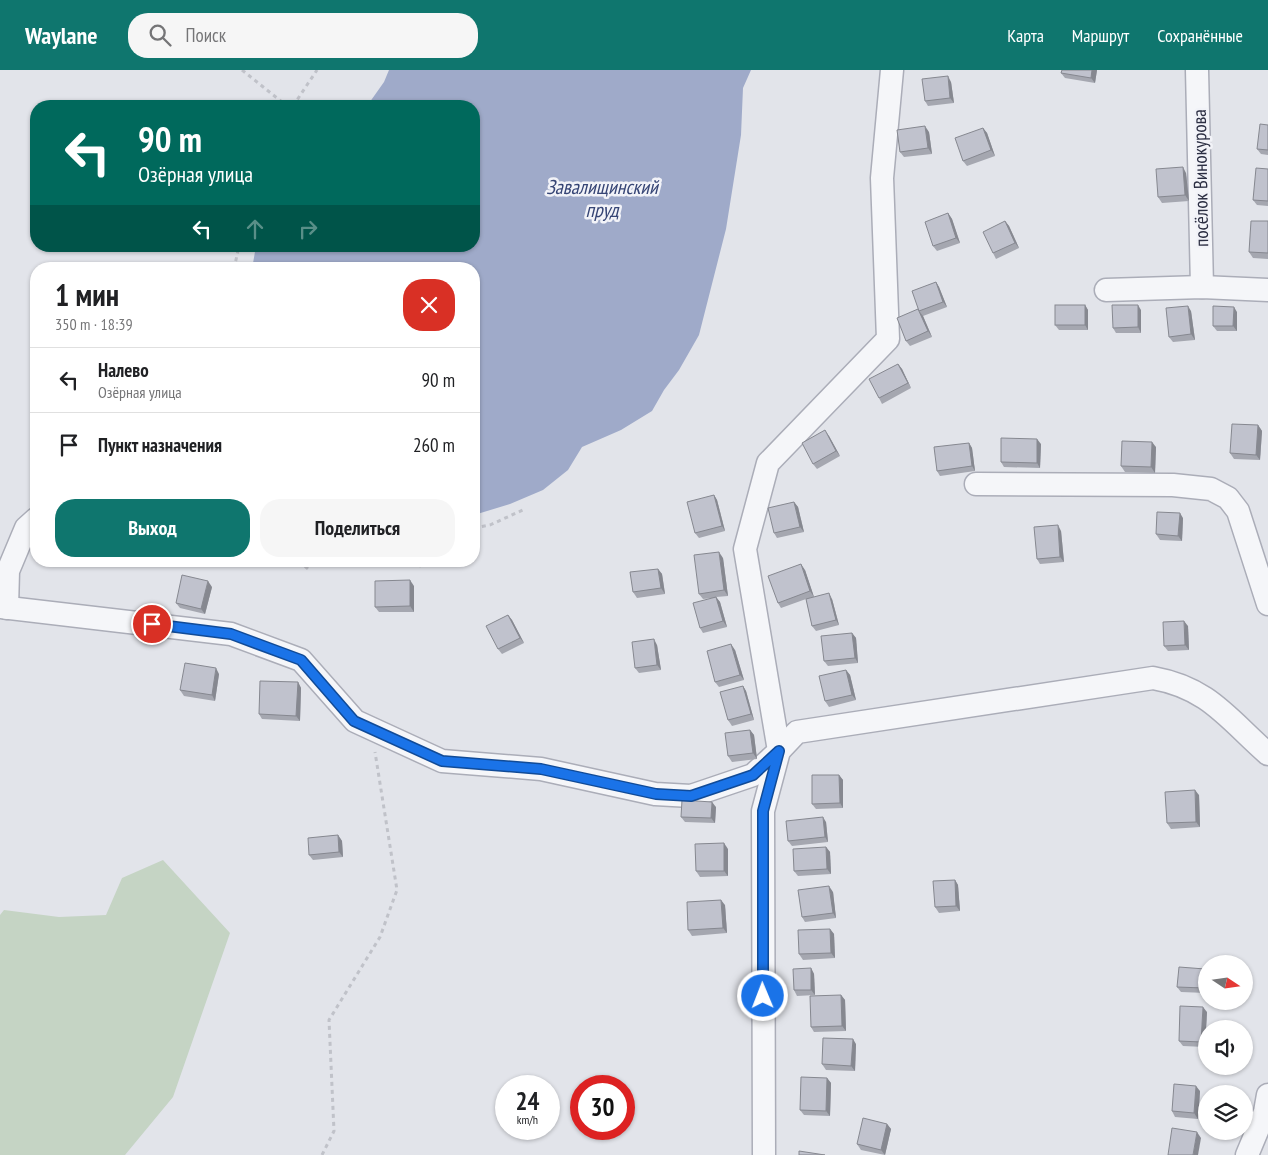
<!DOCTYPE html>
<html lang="ru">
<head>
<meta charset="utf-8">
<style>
  body { margin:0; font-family:"PT Sans Narrow",sans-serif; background:#f6f6f6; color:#202124; height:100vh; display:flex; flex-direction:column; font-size:19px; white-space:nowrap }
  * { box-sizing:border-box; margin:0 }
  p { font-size:16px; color:#757577 }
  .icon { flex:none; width:28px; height:28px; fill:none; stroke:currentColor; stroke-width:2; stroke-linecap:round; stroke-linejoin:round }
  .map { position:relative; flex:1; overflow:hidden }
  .panel { position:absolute; left:30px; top:192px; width:450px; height:305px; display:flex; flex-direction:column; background:#fff; border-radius:20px; box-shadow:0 1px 4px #0004 }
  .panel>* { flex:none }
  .guide { position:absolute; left:30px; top:30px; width:450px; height:152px; border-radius:20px; box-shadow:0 1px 4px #0004; background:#00695c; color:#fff; overflow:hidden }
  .needle { width:32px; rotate:103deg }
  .fabs { position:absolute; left:1198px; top:885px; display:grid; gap:10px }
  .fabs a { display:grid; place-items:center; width:55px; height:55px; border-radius:50%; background:#fff; box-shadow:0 1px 4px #0004; font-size:25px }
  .speed { position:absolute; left:495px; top:1005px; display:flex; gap:10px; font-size:25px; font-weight:700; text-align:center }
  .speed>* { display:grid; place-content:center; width:65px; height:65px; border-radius:50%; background:#fff; box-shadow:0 1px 4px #0004; line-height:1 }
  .speed small { font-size:12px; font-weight:400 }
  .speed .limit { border:8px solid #d22; background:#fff; color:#111 }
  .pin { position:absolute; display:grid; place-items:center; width:42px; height:42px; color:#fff; margin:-21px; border:2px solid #fff; border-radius:50%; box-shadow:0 1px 5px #0007 }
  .me { position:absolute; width:55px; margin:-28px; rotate:359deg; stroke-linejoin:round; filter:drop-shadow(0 0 4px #0008) }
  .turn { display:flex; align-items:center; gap:18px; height:105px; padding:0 25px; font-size:22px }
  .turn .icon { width:65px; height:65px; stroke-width:2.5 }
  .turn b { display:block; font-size:35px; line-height:42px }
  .lanes { display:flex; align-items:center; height:48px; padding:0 25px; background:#0003; justify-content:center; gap:25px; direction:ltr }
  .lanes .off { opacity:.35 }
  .round { display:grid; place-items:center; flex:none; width:52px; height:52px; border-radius:20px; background:#f6f6f6 }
  .headline { display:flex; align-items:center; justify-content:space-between; height:85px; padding:0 25px }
  h1 { font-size:30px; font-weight:600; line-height:38px }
  .cta { display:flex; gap:10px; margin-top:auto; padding:10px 25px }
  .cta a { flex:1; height:58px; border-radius:20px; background:#0f766e; color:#fff; font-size:20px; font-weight:600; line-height:58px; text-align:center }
  .cta a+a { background:#f6f6f6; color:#202124 }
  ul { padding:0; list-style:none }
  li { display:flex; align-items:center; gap:15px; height:65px; padding:0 25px; border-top:1px solid #e0e0e0 }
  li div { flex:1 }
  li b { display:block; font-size:19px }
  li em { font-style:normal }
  header { display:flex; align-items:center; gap:30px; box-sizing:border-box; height:70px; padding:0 25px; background:#0f766e; color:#fff }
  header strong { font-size:24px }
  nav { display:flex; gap:28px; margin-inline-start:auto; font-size:18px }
  .search { width:350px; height:45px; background:#f6f6f6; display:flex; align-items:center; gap:12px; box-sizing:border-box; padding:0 18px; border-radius:20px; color:#757577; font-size:19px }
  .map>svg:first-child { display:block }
</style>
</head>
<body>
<header>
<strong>Waylane</strong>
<div class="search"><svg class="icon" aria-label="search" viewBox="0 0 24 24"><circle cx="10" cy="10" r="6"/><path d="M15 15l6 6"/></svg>Поиск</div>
<nav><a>Карта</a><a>Маршрут</a><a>Сохранённые</a></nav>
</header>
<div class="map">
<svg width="1268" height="1085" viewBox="0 0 1268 1085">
  <rect width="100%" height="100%" fill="#e2e4ea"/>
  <polygon fill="#c5d4c4" points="163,790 230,863 173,1027 125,1085 0,1085 0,845 4,840 59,847 106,845 122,808"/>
  <polygon fill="#9faac9" points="389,0 751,0 743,18 741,65 726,159 699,265 679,300 664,320 652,341 621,360 582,377 568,400 543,420 510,434 474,445 474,199 252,199 256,176 474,176 474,36 367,36 384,12"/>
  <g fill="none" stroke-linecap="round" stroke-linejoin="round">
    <defs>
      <g id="minor">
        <polyline points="1197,0 1202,217"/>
        <polyline points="1106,220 1202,217 1268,220"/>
        <polyline points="976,414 1173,415 1211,419 1228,428 1238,441 1268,534"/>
        <polyline points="0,537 231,564 301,590 355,651 442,691 541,699 655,724 691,726 753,705 779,681 745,479 768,393 888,269 882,108 892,0"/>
        <polyline points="7,538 8,501 26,458 36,449"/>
        <path d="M764 1085 763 741 779 681 797 662 1153 608C1209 618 1228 649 1268 684"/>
        <polyline points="1247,1085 1265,1042 1268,1025"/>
      </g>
    </defs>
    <use href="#minor" stroke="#abadb8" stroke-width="25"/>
    <g stroke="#c0c2c9" stroke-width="3" stroke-dasharray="4 4" stroke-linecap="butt">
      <polyline points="242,0 287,36"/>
      <polyline points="293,36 317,0"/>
      <polyline points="234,199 239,176"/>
      <polyline points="474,458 490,455 525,439"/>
      <polyline points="299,491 308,499"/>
      <polyline points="419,497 421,491"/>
      <polyline points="322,1085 334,1061 329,950 380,867 397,820 375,682"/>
    </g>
    <use href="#minor" stroke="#f5f6f9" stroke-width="22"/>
  </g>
  <g fill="#a5a7b0">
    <polygon points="1062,0 1097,0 1095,13 1065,8 1061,3"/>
    <polygon points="951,12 954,33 928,36 925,31"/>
    <polygon points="1268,55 1268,85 1261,84 1257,79"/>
    <polygon points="983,58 987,63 995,86 967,96 963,91"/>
    <polygon points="929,62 932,84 904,87 900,82"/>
    <polygon points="1268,99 1268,136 1257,135 1253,130"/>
    <polygon points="1186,103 1189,131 1162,133 1158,127"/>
    <polygon points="948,143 952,149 960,173 937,181 933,176"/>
    <polygon points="1005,151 1009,156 1019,178 996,189 993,183"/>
    <polygon points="1268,151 1268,189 1253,188 1249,182"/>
    <polygon points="936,212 939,217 947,237 923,246 932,267 910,276 906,271 918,239"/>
    <polygon points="1085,235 1088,240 1088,260 1059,260 1055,255"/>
    <polygon points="1141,240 1141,263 1116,263 1113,258"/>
    <polygon points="1191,241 1195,270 1173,272 1169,267"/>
    <polygon points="1237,242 1237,261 1217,261 1213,256"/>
    <polygon points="898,294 902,299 911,318 882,334 879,328"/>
    <polygon points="1258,355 1262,361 1260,390 1234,389 1230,383"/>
    <polygon points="829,366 840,386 817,399 813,394"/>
    <polygon points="969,373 972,378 975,401 940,406 937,401"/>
    <polygon points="1041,374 1040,398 1004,397 1001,392"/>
    <polygon points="1156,377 1155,403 1125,402 1121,396"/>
    <polygon points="714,425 717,430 725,461 699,468 695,463"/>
    <polygon points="794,432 798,437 804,462 777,468 774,463"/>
    <polygon points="1183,448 1182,471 1160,470 1156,464"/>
    <polygon points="1061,461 1064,492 1040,494 1037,489"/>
    <polygon points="723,488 728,526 716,527 720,532 727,557 703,563 700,558 713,528 703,529 699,524"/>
    <polygon points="658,499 662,504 665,524 637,528 633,522"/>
    <polygon points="805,500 814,527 806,529 832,529 839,555 816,561 812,556 806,529 781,538 778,533"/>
    <polygon points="414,516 414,542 379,542 375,537"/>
    <polygon points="212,517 205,544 180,538 176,533"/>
    <polygon points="508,545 512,550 524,573 502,584 498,579"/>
    <polygon points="1188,556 1189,580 1168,581 1164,576"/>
    <polygon points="852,563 856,568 858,593 828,596 824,591"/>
    <polygon points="657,575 661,600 639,603 635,598"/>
    <polygon points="735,580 744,610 719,617 715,612"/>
    <polygon points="846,600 850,605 856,630 829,637 825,631"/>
    <polygon points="219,604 215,631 184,626 180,620"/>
    <polygon points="298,612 301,618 300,651 262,649 259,644"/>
    <polygon points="743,616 746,621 754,650 732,656 728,650"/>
    <polygon points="750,660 754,665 757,689 732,692 728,686"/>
    <polygon points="839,705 843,710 843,738 816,739 812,734"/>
    <polygon points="1199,725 1200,757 1171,759 1167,753"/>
    <polygon points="716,737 715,753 685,752 681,747"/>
    <polygon points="826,752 828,772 792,776 788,771"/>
    <polygon points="338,765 342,771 343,787 313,790 309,785"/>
    <polygon points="826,777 830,782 831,804 798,806 794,801"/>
    <polygon points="728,779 728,806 700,807 696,801"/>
    <polygon points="955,810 958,815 960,841 939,843 935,837"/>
    <polygon points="833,822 836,848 805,852 802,847"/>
    <polygon points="725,835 727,863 692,866 688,860"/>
    <polygon points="830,859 834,864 835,888 803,890 799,884"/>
    <polygon points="811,898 814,904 815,925 797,926 794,920"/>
    <polygon points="1206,900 1206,923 1181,922 1177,917"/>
    <polygon points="841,925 845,930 846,961 814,962 811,957"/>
    <polygon points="1207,942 1205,977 1183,976 1179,971"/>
    <polygon points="856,974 855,1001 826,1000 822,994"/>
    <polygon points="827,1008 831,1013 830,1046 804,1045 800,1040"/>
    <polygon points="1200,1021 1198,1049 1175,1047 1172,1041"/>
    <polygon points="887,1054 891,1059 885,1085 861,1080 857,1074"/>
  </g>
  <g fill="#868890">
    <polygon points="1092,0 1097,0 1095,13 1091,8"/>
    <polygon points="948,6 951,12 954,33 950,28"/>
    <polygon points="925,56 929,62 932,84 928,78"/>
    <polygon points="983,58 987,63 995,86 991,80"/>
    <polygon points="1183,97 1186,103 1189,131 1185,125"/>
    <polygon points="948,143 952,149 960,173 956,168"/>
    <polygon points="1005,151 1009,156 1019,178 1015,173"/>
    <polygon points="936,212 939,217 947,237 943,232"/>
    <polygon points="1085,235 1088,240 1088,260 1085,255"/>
    <polygon points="1138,235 1141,240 1141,263 1138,257"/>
    <polygon points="1188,236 1191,241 1195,270 1191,264"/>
    <polygon points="1234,237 1237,242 1237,261 1233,256"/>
    <polygon points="919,241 923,246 932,267 928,261"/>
    <polygon points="898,294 902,299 911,318 908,313"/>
    <polygon points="1258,355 1262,361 1260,390 1256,385"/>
    <polygon points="825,360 829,366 840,386 836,381"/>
    <polygon points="1037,369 1041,374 1040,398 1037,393"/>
    <polygon points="1152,372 1156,377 1155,403 1151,397"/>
    <polygon points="969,373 972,378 975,401 972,396"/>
    <polygon points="714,425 717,430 725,461 722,456"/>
    <polygon points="794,432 798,437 804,462 800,457"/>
    <polygon points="1180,443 1183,448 1182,471 1178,466"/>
    <polygon points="1058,455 1061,461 1064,492 1060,487"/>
    <polygon points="719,482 723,488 728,526 724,520"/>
    <polygon points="801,494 805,500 814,527 810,521"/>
    <polygon points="658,499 662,504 665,524 661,518"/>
    <polygon points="410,510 414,516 414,542 410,536"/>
    <polygon points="208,511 212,517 205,544 201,539"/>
    <polygon points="829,523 832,529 839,555 836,550"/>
    <polygon points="716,527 720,532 727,557 723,551"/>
    <polygon points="508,545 512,550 524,573 520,568"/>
    <polygon points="1184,551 1188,556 1189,580 1185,575"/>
    <polygon points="852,563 856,568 858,593 855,588"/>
    <polygon points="654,569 657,575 661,600 657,595"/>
    <polygon points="731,574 735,580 744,610 740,605"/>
    <polygon points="216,598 219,604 215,631 212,625"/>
    <polygon points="846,600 850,605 856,630 852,625"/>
    <polygon points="298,612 301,618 300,651 296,646"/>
    <polygon points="743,616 746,621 754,650 751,644"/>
    <polygon points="750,660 754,665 757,689 753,683"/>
    <polygon points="839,705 843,710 843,738 840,733"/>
    <polygon points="1195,720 1199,725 1200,757 1196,752"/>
    <polygon points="712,732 716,737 715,753 711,748"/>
    <polygon points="823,747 826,752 828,772 825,767"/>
    <polygon points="338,765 342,771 343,787 339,782"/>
    <polygon points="724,773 728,779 728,806 724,801"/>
    <polygon points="826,777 830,782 831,804 827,799"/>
    <polygon points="955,810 958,815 960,841 956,836"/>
    <polygon points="829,816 833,822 836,848 833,843"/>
    <polygon points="721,830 725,835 727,863 723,858"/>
    <polygon points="830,859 834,864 835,888 831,883"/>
    <polygon points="811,898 814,904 815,925 811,920"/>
    <polygon points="1205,899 1206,900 1206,921 1204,918"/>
    <polygon points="841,925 845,930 846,961 842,956"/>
    <polygon points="1203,937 1207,942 1205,977 1201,972"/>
    <polygon points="853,969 856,974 855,1001 851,996"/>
    <polygon points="827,1008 831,1013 830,1046 826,1041"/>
    <polygon points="1196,1016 1200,1021 1198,1049 1194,1043"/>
    <polygon points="887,1054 891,1059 885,1085 881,1080"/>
    <polygon points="1197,1062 1201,1068 1198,1085 1193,1085"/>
  </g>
  <g fill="#c0c2cd" stroke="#868890">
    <polygon points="1062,0 1092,0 1091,8 1061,3"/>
    <polygon points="948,6 950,28 925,31 922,9"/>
    <polygon points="1260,54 1268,55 1268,80 1257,79"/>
    <polygon points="925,56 928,78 900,82 897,60"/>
    <polygon points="983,58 991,80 963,91 955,68"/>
    <polygon points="1183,97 1185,125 1158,127 1156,99"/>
    <polygon points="1256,98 1268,99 1268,131 1253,130"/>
    <polygon points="948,143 956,168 933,176 925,152"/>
    <polygon points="1005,151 1015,173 993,183 983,162"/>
    <polygon points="1251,151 1268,151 1268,183 1249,182"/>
    <polygon points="936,212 943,232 919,241 912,221"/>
    <rect x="1055" y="235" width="30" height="20"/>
    <polygon points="1112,235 1138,235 1138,257 1113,258"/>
    <polygon points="1188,236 1191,264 1169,267 1166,238"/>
    <polygon points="1213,236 1234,237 1233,256 1213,256"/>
    <polygon points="918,239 928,261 906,271 897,248"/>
    <polygon points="898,294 908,313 879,328 869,309"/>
    <polygon points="1232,354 1258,355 1256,385 1230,383"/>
    <polygon points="825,360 836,381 813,394 802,373"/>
    <polygon points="1001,368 1037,369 1037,393 1001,392"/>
    <polygon points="1122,371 1152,372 1151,397 1121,396"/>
    <polygon points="969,373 972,396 937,401 934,377"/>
    <polygon points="714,425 722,456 695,463 687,432"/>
    <polygon points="794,432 800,457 774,463 768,438"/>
    <polygon points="1157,442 1180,443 1178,466 1156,464"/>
    <polygon points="1058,455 1060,487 1037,489 1034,457"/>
    <polygon points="719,482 724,520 699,524 694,485"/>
    <polygon points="801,494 810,521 778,533 768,506"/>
    <polygon points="658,499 661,518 633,522 630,502"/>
    <polygon points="182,505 208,511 201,539 176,533"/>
    <polygon points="410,510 410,536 375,537 375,511"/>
    <polygon points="829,523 836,550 812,556 806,529"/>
    <polygon points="716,527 723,551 700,558 693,533"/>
    <polygon points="508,545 520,568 498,579 486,556"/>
    <polygon points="1184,551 1185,575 1164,576 1163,552"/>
    <polygon points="852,563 855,588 824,591 821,566"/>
    <polygon points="654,569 657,595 635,598 632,572"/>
    <polygon points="731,574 740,605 715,612 707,581"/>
    <polygon points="185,593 216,598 212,625 180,620"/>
    <polygon points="846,600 852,625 825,631 819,606"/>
    <polygon points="260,611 298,612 296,646 259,644"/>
    <polygon points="743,616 751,644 728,650 720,622"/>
    <polygon points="750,660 753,683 728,686 725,663"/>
    <polygon points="812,705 839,705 840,733 812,734"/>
    <polygon points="1195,720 1196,752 1167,753 1165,722"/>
    <polygon points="682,730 712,732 711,748 681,747"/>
    <polygon points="823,747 825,767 788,771 786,751"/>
    <polygon points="338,765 339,782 309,785 308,768"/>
    <polygon points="724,773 724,801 696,801 695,774"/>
    <polygon points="826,777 827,799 794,801 793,779"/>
    <polygon points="955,810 956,836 935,837 933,811"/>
    <polygon points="829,816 833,843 802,847 798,820"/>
    <polygon points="721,830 723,858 688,860 687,832"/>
    <polygon points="830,859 831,883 799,884 798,860"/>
    <polygon points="1179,897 1205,899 1204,918 1177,917"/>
    <polygon points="811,898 811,920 794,920 793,899"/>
    <polygon points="841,925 842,956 811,957 810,926"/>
    <polygon points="1180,936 1203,937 1201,972 1179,971"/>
    <polygon points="823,968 853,969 851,996 822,994"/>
    <polygon points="801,1007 827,1008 826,1041 800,1040"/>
    <polygon points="1174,1014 1196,1016 1194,1043 1172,1041"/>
    <polygon points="863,1048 887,1054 881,1080 857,1074"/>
    <polygon points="1172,1058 1197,1062 1193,1085 1168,1085"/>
    <polygon points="799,1081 825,1085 799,1085"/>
  </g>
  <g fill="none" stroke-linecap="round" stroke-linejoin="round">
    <defs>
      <polyline id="route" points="152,554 231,564 301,590 354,651 442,691 541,699 656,724 691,726 753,705 779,681 763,741 763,926"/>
    </defs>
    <use href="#route" stroke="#114b97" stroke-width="12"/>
    <use href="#route" stroke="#1a73e8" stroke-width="9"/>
  </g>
  <g text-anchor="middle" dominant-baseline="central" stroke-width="5" stroke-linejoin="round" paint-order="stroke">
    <g font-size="19" fill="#2b2e42" stroke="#f2f3f8">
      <text transform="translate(1200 108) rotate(-91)">посёлок Винокурова</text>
    </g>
    <g font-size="20" font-style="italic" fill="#364575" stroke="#f2f3f8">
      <text x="602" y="117">Завалищинский<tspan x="602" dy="23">пруд</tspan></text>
    </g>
  </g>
</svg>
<div class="fabs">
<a><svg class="needle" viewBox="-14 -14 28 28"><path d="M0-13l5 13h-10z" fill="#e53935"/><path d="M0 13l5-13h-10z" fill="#757577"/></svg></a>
<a><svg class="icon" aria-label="sound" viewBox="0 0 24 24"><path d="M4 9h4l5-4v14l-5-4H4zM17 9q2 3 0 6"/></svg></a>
<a><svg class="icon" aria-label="layers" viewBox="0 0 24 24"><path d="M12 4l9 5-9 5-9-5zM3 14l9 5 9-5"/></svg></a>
</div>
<div class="speed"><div>24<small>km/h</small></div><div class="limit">30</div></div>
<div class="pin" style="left:152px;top:554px;background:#d93025"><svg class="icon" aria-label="arrive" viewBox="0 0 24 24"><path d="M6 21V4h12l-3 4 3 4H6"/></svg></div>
<svg class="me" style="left:763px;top:926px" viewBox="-20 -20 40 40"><circle r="17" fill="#1a73e8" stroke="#fff" stroke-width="3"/><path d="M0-11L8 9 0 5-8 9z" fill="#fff"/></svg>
<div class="guide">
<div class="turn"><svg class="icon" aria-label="left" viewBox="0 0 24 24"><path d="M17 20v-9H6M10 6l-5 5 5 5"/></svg><div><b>90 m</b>Озёрная улица</div></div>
<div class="lanes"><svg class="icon" aria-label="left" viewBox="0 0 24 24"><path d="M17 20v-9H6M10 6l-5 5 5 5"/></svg><svg class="icon off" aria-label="ahead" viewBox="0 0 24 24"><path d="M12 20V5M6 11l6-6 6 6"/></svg><svg class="icon off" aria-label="right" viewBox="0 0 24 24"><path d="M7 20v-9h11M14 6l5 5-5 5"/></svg></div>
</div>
<section class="panel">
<div class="headline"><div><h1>1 мин</h1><p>350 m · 18:39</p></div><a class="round" style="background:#d93025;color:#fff"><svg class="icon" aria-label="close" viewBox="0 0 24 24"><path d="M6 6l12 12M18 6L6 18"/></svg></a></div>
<ul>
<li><svg class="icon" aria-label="left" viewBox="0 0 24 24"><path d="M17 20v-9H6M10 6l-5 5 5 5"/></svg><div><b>Налево</b><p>Озёрная улица</p></div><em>90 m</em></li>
<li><svg class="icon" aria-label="arrive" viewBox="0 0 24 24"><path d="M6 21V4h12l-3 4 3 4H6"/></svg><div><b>Пункт назначения</b></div><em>260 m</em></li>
</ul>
<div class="cta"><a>Выход</a><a>Поделиться</a></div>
</section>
</div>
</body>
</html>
